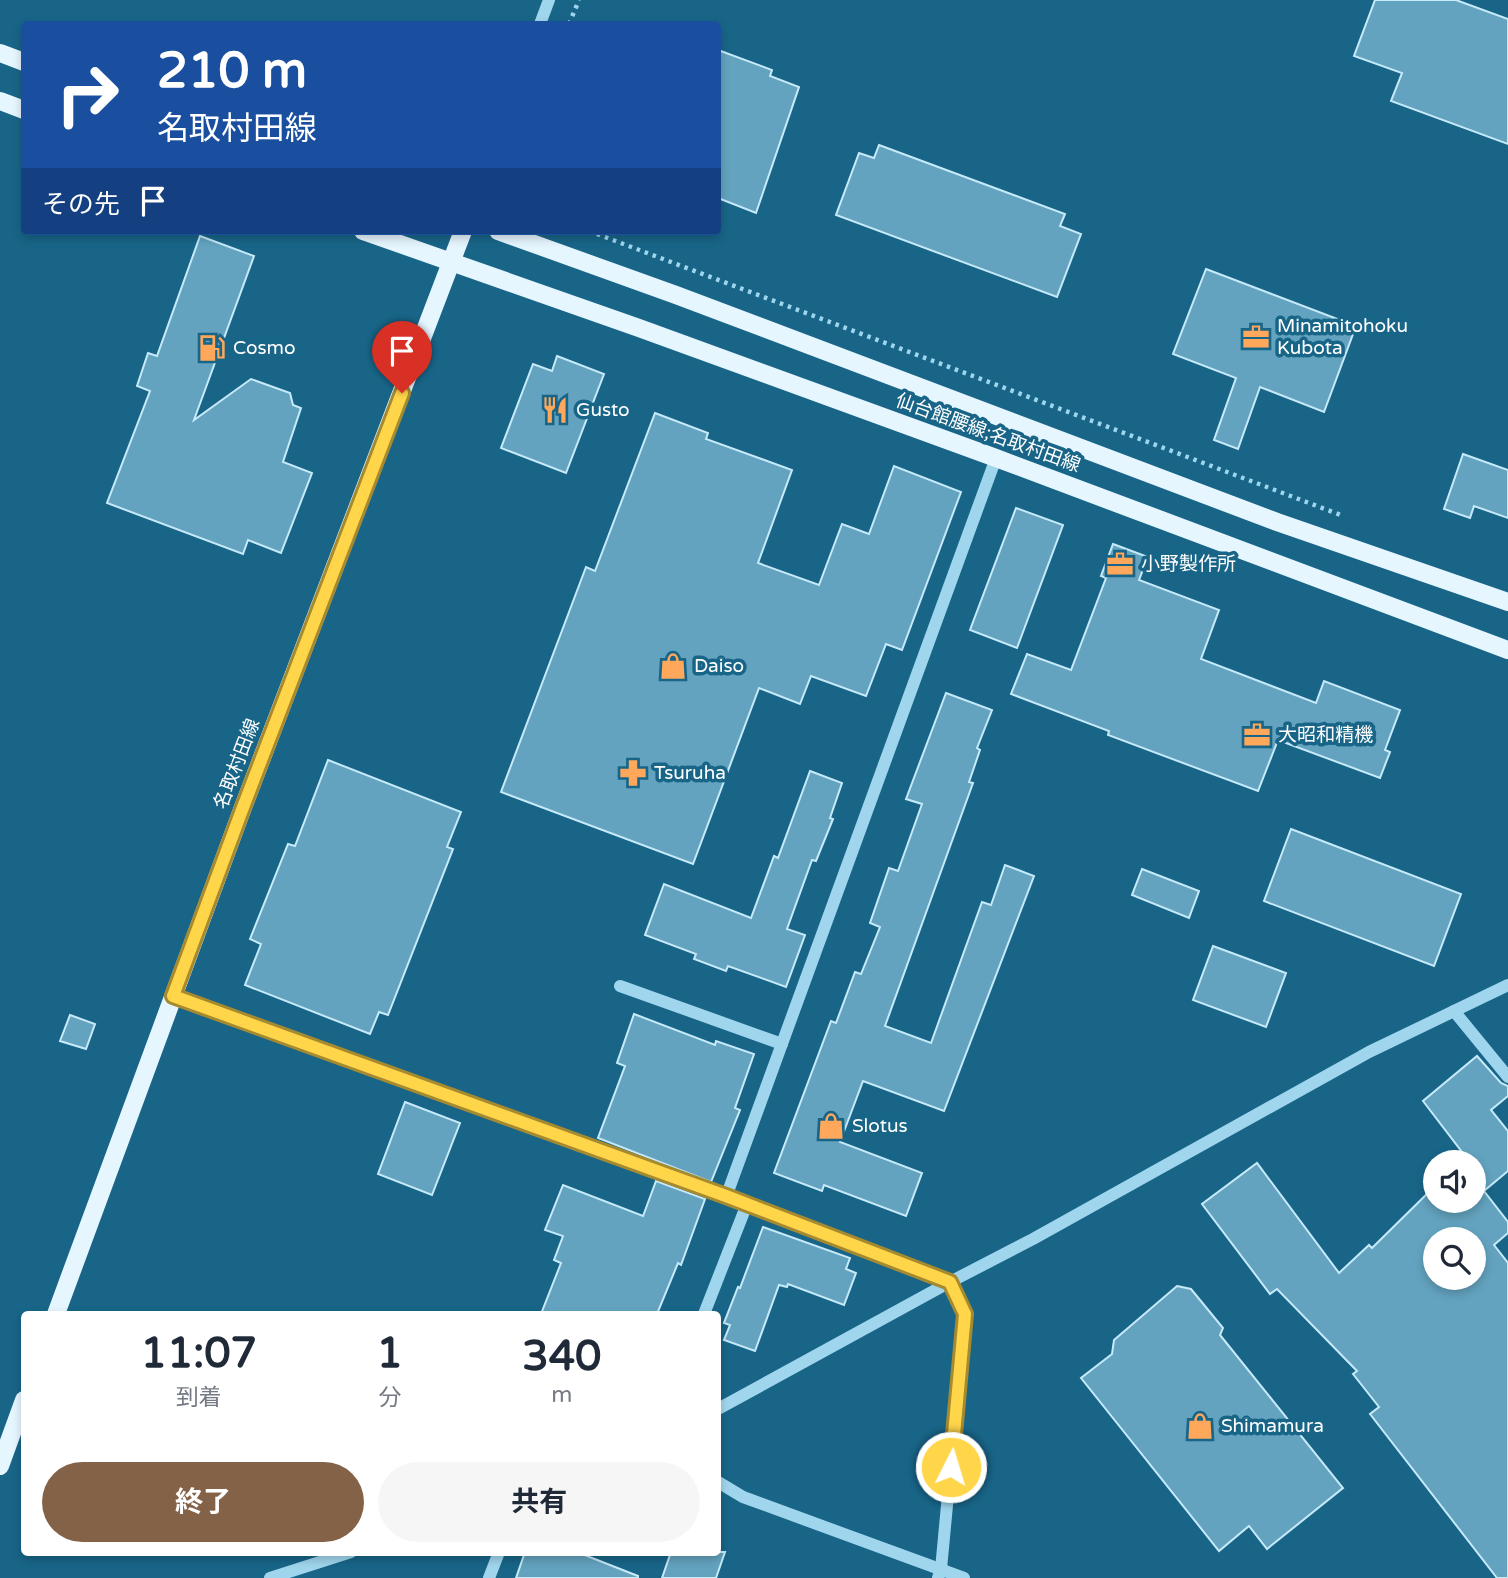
<!DOCTYPE html>
<html lang="ja">
<head>
<meta charset="utf-8">
<style>
  body { margin:0; font-family:"Varela Round","Noto Sans JP",sans-serif; background:#f6f6f7; color:#1f2937; height:100vh; display:flex; flex-direction:column; font-size:26px; white-space:nowrap }
  * { box-sizing:border-box; margin:0 }
  p { font-size:23px; color:#747a83 }
  .icon { flex:none; width:38px; height:38px; fill:none; stroke:currentColor; stroke-width:2; stroke-linecap:round; stroke-linejoin:round }
  .map { position:relative; flex:1; overflow:hidden }
  .panel { position:absolute; left:21px; top:1311px; width:700px; height:245px; display:flex; flex-direction:column; background:#fff; border-radius:7px; box-shadow:0 4px 10px #0003 }
  .panel>* { flex:none }
  .top-card { position:absolute; left:21px; top:21px; width:700px; height:214px; border-radius:7px; box-shadow:0 4px 10px #0003; background:#1a4fa0; color:#fff; overflow:hidden }
  .controls { position:absolute; left:1423px; top:1150px; display:grid; gap:14px }
  .controls a { display:grid; place-items:center; width:63px; height:63px; border-radius:50%; background:#fff; box-shadow:0 4px 10px #0003; font-size:35px }
  .pin { position:absolute; display:grid; place-items:center; width:60px; height:60px; color:#fff; margin:-72px -30px; border-radius:50% 50% 50% 0; rotate:-45deg; box-shadow:0 0 7px #0007 }
  .pin .icon { rotate:45deg }
  .me { position:absolute; width:77px; margin:-38px; rotate:5deg; stroke-linejoin:round; filter:drop-shadow(0 0 5px #0008) }
  .turn { display:flex; align-items:center; gap:24px; height:147px; padding:0 21px; font-size:32px }
  .turn .icon { width:91px; height:91px; stroke-width:2.5 }
  .turn b { display:block; font-size:49px; line-height:60px }
  .then { display:flex; align-items:center; height:66px; padding:0 21px; background:#0003; gap:14px; font-size:26px }
  .eta { display:flex; justify-content:space-evenly; align-items:center; height:119px; text-align:center }
  .eta b { font-size:42px; font-weight:700; line-height:49px }
  .cta { display:flex; gap:14px; margin-top:auto; padding:14px 21px }
  .cta a { flex:1; height:80px; border-radius:42px; background:#846248; color:#fff; font-size:28px; font-weight:700; line-height:80px; text-align:center }
  .cta a+a { background:#f6f6f7; color:#1f2937 }
  .map>svg:first-child { display:block }
</style>
</head>
<body>
<div class="map">
<svg width="1508" height="1578" viewBox="0 0 1508 1578">
  <rect width="100%" height="100%" fill="#186588"/>
  <g fill="#63a3bf" stroke="#c6eafa" stroke-width="2" fill-rule="evenodd">
    <polygon points="1375,0 1456,0 1508,19 1508,144 1391,101 1402,73 1354,56"/>
    <polygon points="718,50 772,70 770,76 799,87 756,213 718,198"/>
    <polygon points="879,145 1065,214 1060,226 1081,234 1057,297 836,215 859,153 874,158"/>
    <polygon points="200,236 254,256 194,420 251,379 290,393 293,405 301,408 283,462 312,473 281,553 248,540 243,554 107,503 150,391 137,386 148,353 157,356"/>
    <polygon points="1206,269 1356,326 1324,412 1260,387 1238,449 1214,440 1236,378 1173,354"/>
    <polygon points="557,356 604,374 566,473 501,448 533,364 552,371"/>
    <polygon points="655,413 708,433 706,439 792,470 758,563 819,585 842,524 869,534 894,466 961,492 902,650 886,644 866,696 811,676 800,704 759,688 693,864 501,792 586,567 595,571"/>
    <polygon points="1463,454 1508,470 1508,518 1474,506 1470,518 1444,509"/>
    <polygon points="1016,508 1063,525 1017,648 970,630"/>
    <polygon points="1113,544 1148,557 1139,580 1219,610 1201,659 1316,703 1324,681 1400,710 1385,750 1390,752 1380,778 1278,740 1258,791 1108,735 1109,731 1011,694 1027,654 1071,670 1106,578 1101,576"/>
    <polygon points="946,693 992,710 977,748 980,750 969,782 973,783 885,1026 931,1043 982,902 991,905 1005,865 1034,876 944,1111 863,1081 840,1142 922,1173 906,1216 824,1185 822,1191 774,1173 831,1021 836,1023 855,972 861,974 880,927 870,923 889,868 898,871 922,804 906,799"/>
    <polygon points="328,760 461,812 447,847 453,849 388,1015 379,1012 370,1034 245,985 261,944 250,939 288,844 295,846"/>
    <polygon points="810,771 842,783 830,818 833,819 816,861 812,860 787,929 805,935 786,987 728,966 726,971 694,959 696,954 645,935 664,884 751,918 774,856 778,858"/>
    <polygon points="1291,829 1461,894 1434,966 1264,901"/>
    <polygon points="1142,869 1199,891 1189,918 1132,895"/>
    <polygon points="1213,946 1286,973 1266,1027 1193,1000"/>
    <polygon points="634,1014 715,1045 716,1041 754,1054 735,1108 740,1110 711,1182 598,1138 625,1066 617,1063"/>
    <polygon points="70,1015 95,1024 86,1049 60,1041"/>
    <path d="M1477 1056 1501 1083 1508 1086V1096L1491 1110 1508 1131V1171L1484 1191 1508 1222V1233L1494 1245 1508 1263V1578H1497L1370 1414 1379 1407 1353 1374 1357 1371 1277 1289 1270 1294 1202 1204 1257 1163 1339 1273 1369 1245 1372 1248 1435 1186V1200H1474V1162H1459L1465 1156 1423 1101ZM1435 1239H1474V1278H1435Z"/>
    <polygon points="405,1102 460,1123 432,1195 378,1174"/>
    <polygon points="656,1181 705,1199 681,1265 678,1263 657,1314 541,1314 561,1263 554,1260 563,1236 545,1230 563,1185 643,1216"/>
    <polygon points="763,1227 850,1258 846,1269 856,1273 844,1305 788,1284 787,1287 779,1285 755,1351 724,1340 730,1325 724,1323 738,1287 740,1288"/>
    <polygon points="1177,1286 1191,1289 1223,1328 1220,1335 1343,1488 1267,1549 1249,1526 1219,1551 1081,1378 1112,1354 1114,1340"/>
    <polygon points="525,1552 577,1552 638,1576 638,1578 516,1578"/>
    <polygon points="671,1552 725,1552 716,1578 662,1578"/>
  </g>
  <g fill="none" stroke-linecap="round" stroke-linejoin="round">
    <g stroke="#a0d6ed" stroke-width="4.5" stroke-dasharray="3.5 5" stroke-linecap="butt">
      <polyline points="569,24 579,0"/>
      <polyline points="589,231 1341,515"/>
    </g>
    <g stroke="#a0d6ed" stroke-width="12">
      <polyline points="540,24 549,0"/>
      <polyline points="620,986 782,1044"/>
      <polyline points="173,996 726,1197"/>
      <polyline points="1454,1011 1508,1077"/>
      <polyline points="704,1314 747,1204"/>
      <polyline points="718,1409 950,1282 1033,1239 1369,1052 1508,985"/>
      <polyline points="718,1482 743,1497 964,1578"/>
      <polyline points="270,1578 351,1552"/>
      <polyline points="489,1578 499,1552"/>
      <polyline points="938,1578 941,1569 965,1314 950,1282 726,1197 996,458"/>
    </g>
    <g stroke="#e6f6ff" stroke-width="18">
      <polyline points="0,53 24,62"/>
      <polyline points="0,101 24,110"/>
      <polyline points="363,231 639,328 996,458 1508,650"/>
      <polyline points="498,231 676,295 1277,522 1508,602"/>
      <polyline points="56,1314 242,810 463,231"/>
      <polyline points="0,1466 24,1400"/>
    </g>
  </g>
  <g fill="none" stroke-linecap="round" stroke-linejoin="round">
    <defs>
      <polyline id="route" points="402,393 242,810 173,996 726,1196 950,1282 965,1314 951,1467"/>
    </defs>
    <use href="#route" stroke="#a68a30" stroke-width="18"/>
    <use href="#route" stroke="#ffd54a" stroke-width="12"/>
  </g>
  <defs>
    <symbol id="office-bare" viewBox="-9 -9 18 18"><path d="M-6-3h4V-5.5h4V-3h4V5H-6ZM-1-4.5V-3h2v-1.5ZM-6 0V1H6V0Z" fill="#ffa85c" stroke="#186588" stroke-width="2.5" paint-order="stroke"/></symbol>
    <symbol id="fuel-bare" viewBox="-9 -9 18 18"><path d="M-5.5-6h7V0h2V4h1.3V-2.5L3-4.5l.8-.8L6-3V5H2.5V1h-1V6h-7ZM-4.2-4.7v3.2H.2V-4.7Z" fill="#ffa85c" stroke="#186588" stroke-width="2.5" paint-order="stroke"/></symbol>
    <symbol id="restaurant-bare" viewBox="-9 -9 18 18"><path d="M-5-6h1v4h1v-4h1v4h1v-4h1v5L-1.5 .5V6h-2V.5L-5-1ZM5-6V6H3V1.5H1.5Q1.5-4 5-6Z" fill="#ffa85c" stroke="#186588" stroke-width="2.5" paint-order="stroke"/></symbol>
    <symbol id="shop-bare" viewBox="-9 -9 18 18"><path d="M-5-2.5h2.3a2.7 3.5 0 0 1 5.4 0H5L5.5 6h-11ZM-1.5-2.5h3a1.5 2.3 0 0 0-3 0Z" fill="#ffa85c" stroke="#186588" stroke-width="2.5" paint-order="stroke"/></symbol>
    <symbol id="pharmacy-bare" viewBox="-9 -9 18 18"><path d="M-2-6h4v4h4v4h-4v4h-4v-4h-4v-4h4Z" fill="#ffa85c" stroke="#186588" stroke-width="2.5" paint-order="stroke"/></symbol>
  </defs>
  <g fill-rule="evenodd">
    <use href="#office-bare" x="1237" y="318" width="38" height="38"/>
    <use href="#fuel-bare" x="193" y="329" width="38" height="38"/>
    <use href="#restaurant-bare" x="536" y="391" width="38" height="38"/>
    <use href="#office-bare" x="1101" y="545" width="38" height="38"/>
    <use href="#shop-bare" x="654" y="647" width="38" height="38"/>
    <use href="#office-bare" x="1238" y="716" width="38" height="38"/>
    <use href="#pharmacy-bare" x="614" y="754" width="38" height="38"/>
    <use href="#shop-bare" x="812" y="1107" width="38" height="38"/>
    <use href="#shop-bare" x="1181" y="1407" width="38" height="38"/>
  </g>
  <g text-anchor="middle" dominant-baseline="central" stroke-width="7" stroke-linejoin="round" paint-order="stroke">
    <g font-size="19" fill="#fff" stroke="#186588" text-anchor="start">
      <text x="1277" y="326">Minamitohoku<tspan x="1277" dy="22">Kubota</tspan></text>
      <text x="233" y="348">Cosmo</text>
      <text x="576" y="410">Gusto</text>
      <text x="1141" y="564">小野製作所</text>
      <text x="694" y="666">Daiso</text>
      <text x="1278" y="735">大昭和精機</text>
      <text x="654" y="773">Tsuruha</text>
      <text x="852" y="1126">Slotus</text>
      <text x="1221" y="1426">Shimamura</text>
    </g>
    <g font-size="19" fill="#fff" stroke="#186588">
      <text transform="translate(988 433) rotate(20)">仙台館腰線;名取村田線</text>
      <text transform="translate(237 764) rotate(-69)">名取村田線</text>
    </g>
  </g>
</svg>
<div class="controls">
<a><svg class="icon" aria-label="sound" viewBox="0 0 24 24"><path d="M4 9h4l5-4v14l-5-4H4zM17 9q2 3 0 6"/></svg></a>
<a><svg class="icon" aria-label="search" viewBox="0 0 24 24"><circle cx="10" cy="10" r="6"/><path d="M15 15l6 6"/></svg></a>
</div>
<div class="pin" style="left:402px;top:393px;background:#d93025"><svg class="icon" aria-label="arrive" viewBox="0 0 24 24"><path d="M6 21V4h12l-3 4 3 4H6"/></svg></div>
<svg class="me" style="left:951px;top:1467px" viewBox="-20 -20 40 40"><circle r="17" fill="#ffd54a" stroke="#fff" stroke-width="3"/><path d="M0-11L8 9 0 5-8 9z" fill="#fff"/></svg>
<div class="top-card">
<div class="turn"><svg class="icon" aria-label="right" viewBox="0 0 24 24"><path d="M7 20v-9h11M14 6l5 5-5 5"/></svg><div><b>210 m</b>名取村田線</div></div>
<div class="then">その先<svg class="icon" aria-label="arrive" viewBox="0 0 24 24"><path d="M6 21V4h12l-3 4 3 4H6"/></svg></div>
</div>
<section class="panel">
<div class="eta">
<div><b>11:07</b><p>到着</p></div>
<div><b>1</b><p>分</p></div>
<div><b>340</b><p>m</p></div>
</div>
<div class="cta"><a>終了</a><a>共有</a></div>
</section>
</div>
</body>
</html>
